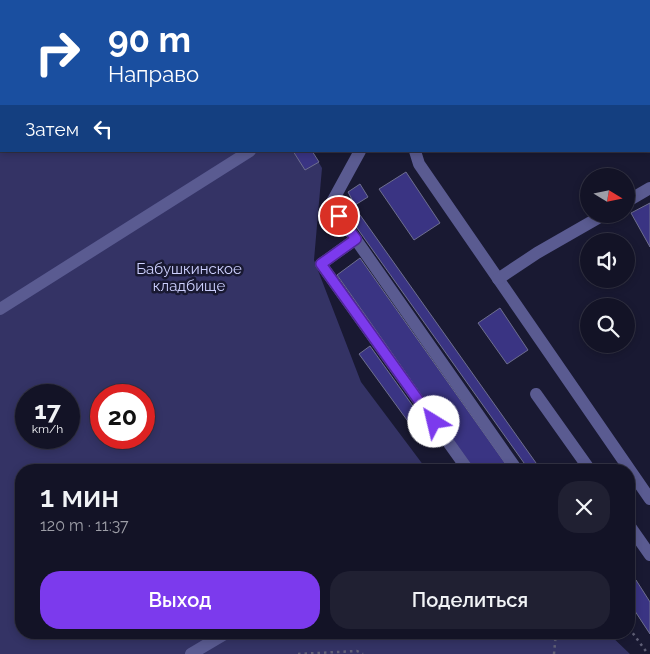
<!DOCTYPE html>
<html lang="ru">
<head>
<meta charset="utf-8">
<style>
  body { margin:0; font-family:Raleway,sans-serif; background:#202032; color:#f1f3f6; height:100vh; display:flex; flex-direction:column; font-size:19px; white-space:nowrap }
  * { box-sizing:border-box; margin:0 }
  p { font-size:16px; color:#9d9ea7 }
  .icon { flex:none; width:28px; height:28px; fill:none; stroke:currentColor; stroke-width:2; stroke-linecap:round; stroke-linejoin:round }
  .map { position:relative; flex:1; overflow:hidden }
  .sheet { position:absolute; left:15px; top:464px; width:620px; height:175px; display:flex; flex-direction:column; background:#131326; border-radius:20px; box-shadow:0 2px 8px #0003,0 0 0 1px #323243 }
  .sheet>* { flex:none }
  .guide { position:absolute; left:0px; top:0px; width:650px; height:152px; box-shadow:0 2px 8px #0003,0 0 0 1px #323243; background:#1a4fa0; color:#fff; overflow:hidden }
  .needle { width:32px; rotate:100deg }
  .controls { position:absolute; left:580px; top:168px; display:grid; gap:10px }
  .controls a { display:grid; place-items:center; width:55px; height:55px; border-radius:50%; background:#131326; box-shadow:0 2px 8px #0003,0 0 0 1px #323243; font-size:25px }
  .speed { position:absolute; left:15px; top:384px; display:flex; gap:10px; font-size:25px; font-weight:700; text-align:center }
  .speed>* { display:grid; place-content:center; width:65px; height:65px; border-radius:50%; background:#131326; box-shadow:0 2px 8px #0003,0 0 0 1px #323243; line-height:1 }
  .speed small { font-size:12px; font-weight:400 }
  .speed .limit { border:8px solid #d22; background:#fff; color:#111 }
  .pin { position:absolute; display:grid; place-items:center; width:42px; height:42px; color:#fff; margin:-21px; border:2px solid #fff; border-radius:50%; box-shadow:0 1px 5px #0007 }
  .me { position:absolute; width:55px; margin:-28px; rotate:324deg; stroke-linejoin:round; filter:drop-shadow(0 0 4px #0008) }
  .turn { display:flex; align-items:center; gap:18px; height:105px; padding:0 25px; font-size:22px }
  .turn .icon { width:65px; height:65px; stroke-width:2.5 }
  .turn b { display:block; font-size:35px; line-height:42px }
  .then { display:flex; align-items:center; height:48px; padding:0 25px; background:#0003; gap:10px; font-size:19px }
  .round { display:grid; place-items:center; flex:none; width:52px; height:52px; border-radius:20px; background:#202032 }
  .head { display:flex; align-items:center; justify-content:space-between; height:85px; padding:0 25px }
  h1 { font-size:30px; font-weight:600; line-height:38px }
  .action { display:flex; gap:10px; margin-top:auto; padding:10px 25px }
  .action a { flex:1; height:58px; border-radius:20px; background:#7c3aed; color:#fff; font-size:20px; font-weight:600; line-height:58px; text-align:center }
  .action a+a { background:#202032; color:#f1f3f6 }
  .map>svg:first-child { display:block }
</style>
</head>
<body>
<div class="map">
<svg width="650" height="654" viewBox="0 0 650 654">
  <rect width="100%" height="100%" fill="#191932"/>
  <path fill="#343365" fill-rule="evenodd" d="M0 0H192L1 1V151H312L322 168 314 260 361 382 427 470H21V632H607L630 654H0ZM26 395H69V438H26ZM101 395H144V438H101Z"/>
  <g fill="#3a3483" stroke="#6e6f8f">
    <polygon points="334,0 394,0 395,1 332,1"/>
    <polygon points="293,151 312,151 319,162 305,170"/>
    <polygon points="406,172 440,223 414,240 379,189"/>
    <polygon points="360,184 368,197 355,205 348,192"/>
    <polygon points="348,198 541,470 529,470 340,204"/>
    <polygon points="650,203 650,247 631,213"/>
    <polygon points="360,258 510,470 474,470 337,275"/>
    <polygon points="500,308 528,350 507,364 478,323"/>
    <polygon points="370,346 425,423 415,431 359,354"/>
    <polygon points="636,580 650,602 650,634 629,602 629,585"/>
  </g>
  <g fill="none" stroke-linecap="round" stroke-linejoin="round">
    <g stroke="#606077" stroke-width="2.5" stroke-dasharray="2.5 4" stroke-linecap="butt">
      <polyline points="629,628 648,654"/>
      <polyline points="298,654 357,651 363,654"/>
      <polyline points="554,654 556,632"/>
    </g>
    <g stroke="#5a5b91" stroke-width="12">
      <polyline points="155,0 155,1"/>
      <polyline points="243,0 244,1"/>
      <polyline points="453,0 454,1"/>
      <polyline points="478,1 480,0"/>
      <polyline points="360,151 331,204 517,470"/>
      <polyline points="415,151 419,164 650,499"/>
      <polyline points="626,202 650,188"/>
      <polyline points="356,239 321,264 468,470"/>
      <polyline points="498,279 537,253 605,214"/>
      <polyline points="0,309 250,151"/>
      <polyline points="536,394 590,470"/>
      <polyline points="629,525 650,555"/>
      <polyline points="191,654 228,632"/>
    </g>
  </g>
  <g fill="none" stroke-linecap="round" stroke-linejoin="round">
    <defs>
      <polyline id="route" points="339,216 356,239 321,264 434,422"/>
    </defs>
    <use href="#route" stroke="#51269a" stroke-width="12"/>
    <use href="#route" stroke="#7c3aed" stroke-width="9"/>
  </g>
  <g text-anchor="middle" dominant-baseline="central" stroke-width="5" stroke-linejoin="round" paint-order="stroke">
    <g font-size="15" fill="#ced1ff" stroke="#191932">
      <text x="189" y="269">Бабушкинское<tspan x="189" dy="17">кладбище</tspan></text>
    </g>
  </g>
</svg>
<div class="controls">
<a><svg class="needle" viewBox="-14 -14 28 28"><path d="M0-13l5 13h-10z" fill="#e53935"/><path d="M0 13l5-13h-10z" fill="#9d9ea7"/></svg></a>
<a><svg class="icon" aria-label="sound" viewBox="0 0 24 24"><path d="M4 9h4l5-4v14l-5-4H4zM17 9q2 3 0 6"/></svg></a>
<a><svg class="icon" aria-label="search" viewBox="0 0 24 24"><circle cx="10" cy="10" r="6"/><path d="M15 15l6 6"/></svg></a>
</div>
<div class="speed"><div>17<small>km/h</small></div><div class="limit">20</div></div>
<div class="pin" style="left:339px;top:216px;background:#d93025"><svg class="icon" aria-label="arrive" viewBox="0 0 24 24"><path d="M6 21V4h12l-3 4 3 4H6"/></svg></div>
<svg class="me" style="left:434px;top:422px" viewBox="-20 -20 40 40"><circle r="19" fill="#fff"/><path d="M0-13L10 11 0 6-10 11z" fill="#7c3aed"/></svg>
<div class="guide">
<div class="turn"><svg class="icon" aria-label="right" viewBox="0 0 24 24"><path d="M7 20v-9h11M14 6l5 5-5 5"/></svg><div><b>90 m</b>Направо</div></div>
<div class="then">Затем<svg class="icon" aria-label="left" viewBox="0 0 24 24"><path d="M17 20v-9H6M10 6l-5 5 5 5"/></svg></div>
</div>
<section class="sheet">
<div class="head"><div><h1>1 мин</h1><p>120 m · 11:37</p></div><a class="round"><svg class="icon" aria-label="close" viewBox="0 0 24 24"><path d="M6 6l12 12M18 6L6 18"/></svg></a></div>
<div class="action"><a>Выход</a><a>Поделиться</a></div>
</section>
</div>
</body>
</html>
